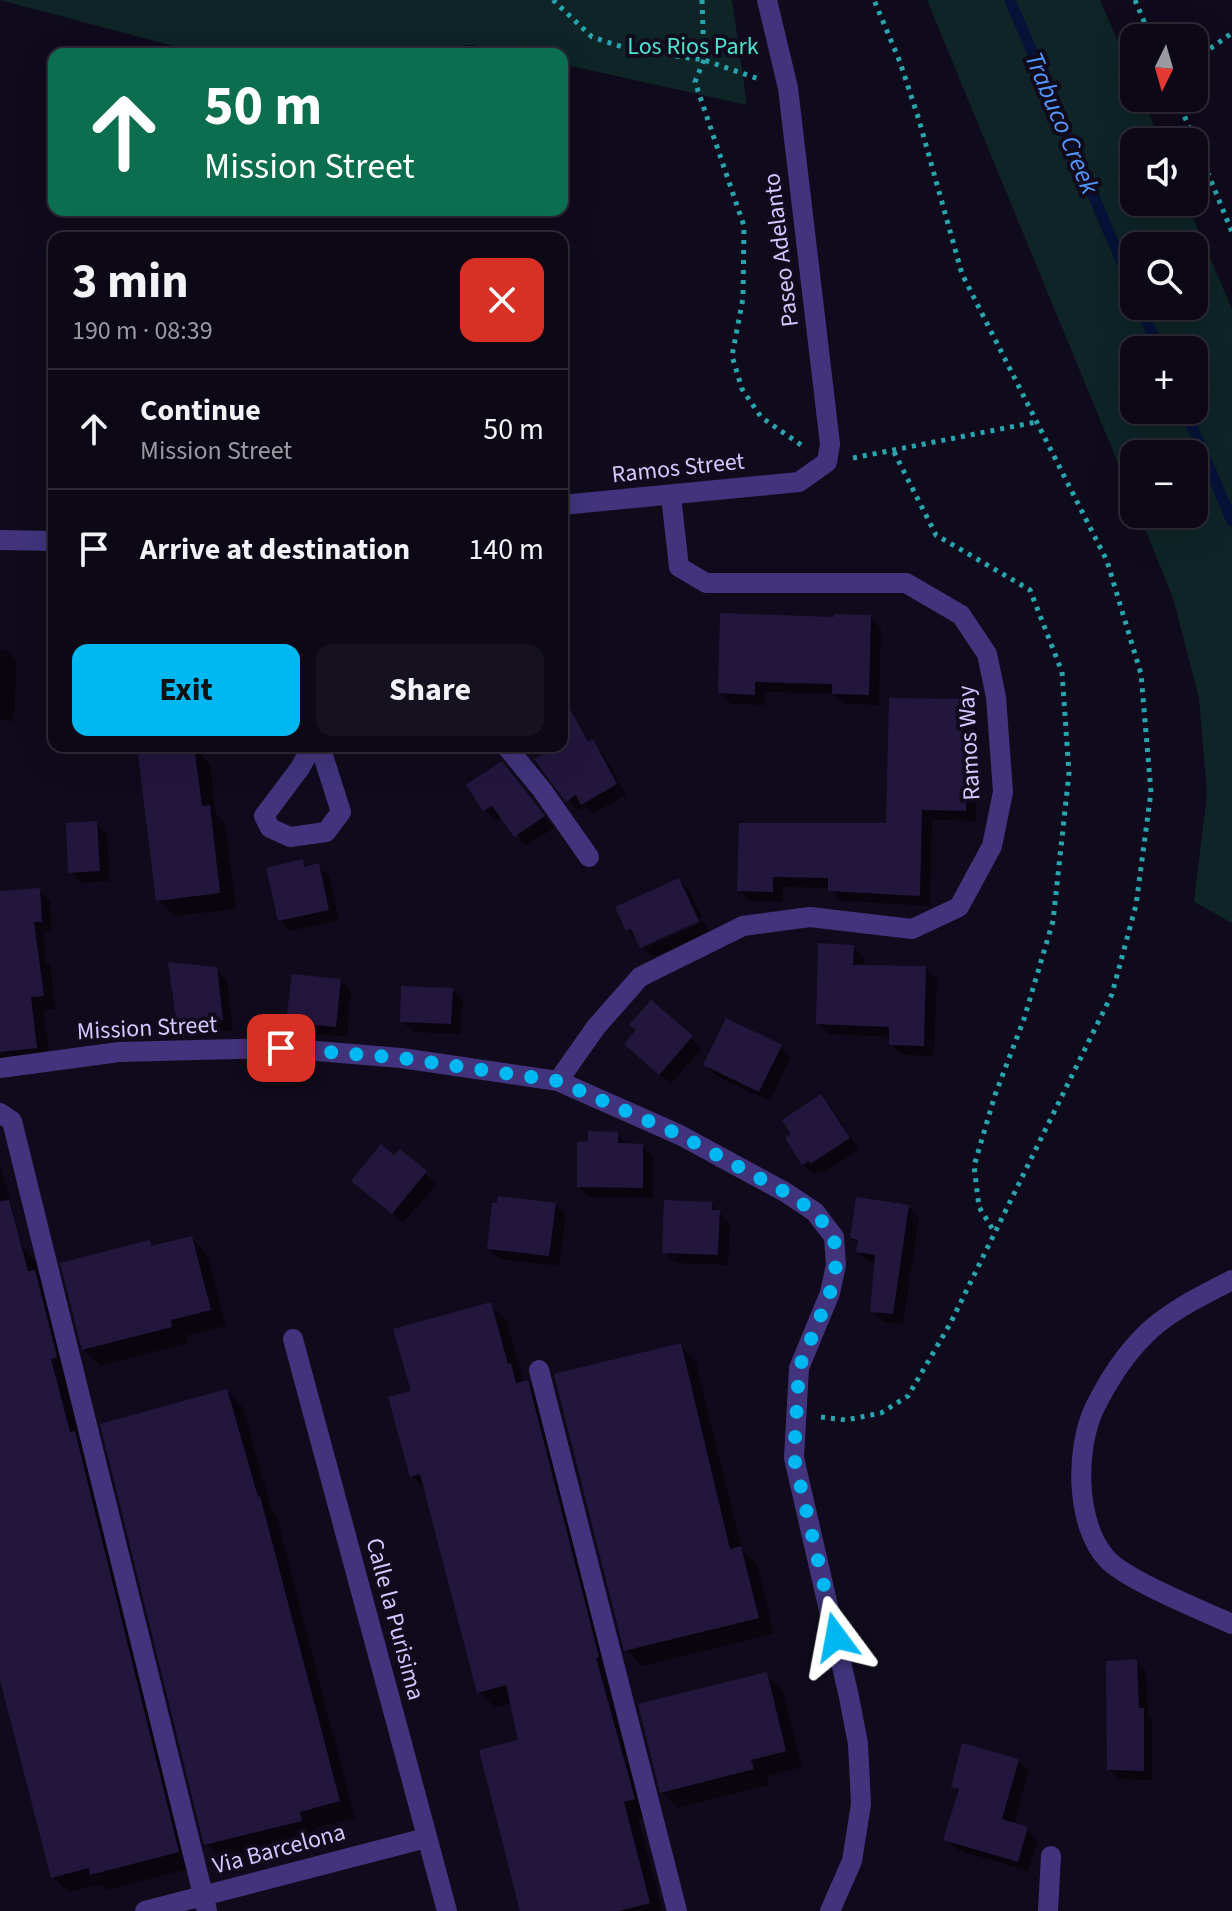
<!DOCTYPE html>
<html lang="en">
<head>
<meta charset="utf-8">
<style>
  body { margin:0; font-family:"Source Sans 3",sans-serif; background:#15111e; color:#f1f3f6; height:100vh; display:flex; flex-direction:column; font-size:30px; white-space:nowrap }
  * { box-sizing:border-box; margin:0 }
  p { font-size:26px; color:#9a9aa0 }
  .icon { flex:none; width:44px; height:44px; fill:none; stroke:currentColor; stroke-width:2; stroke-linecap:round; stroke-linejoin:round }
  .map { position:relative; flex:1; overflow:hidden }
  .sheet { position:absolute; left:48px; top:232px; width:520px; height:520px; display:flex; flex-direction:column; background:#0c0815; border-radius:16px; box-shadow:0 8px 32px #0002,0 0 0 2px #2c2934 }
  .sheet>* { flex:none }
  .top-card { position:absolute; left:48px; top:48px; width:520px; height:168px; border-radius:16px; box-shadow:0 8px 32px #0002,0 0 0 2px #2c2934; background:#0b6e4f; color:#fff; overflow:hidden }
  .needle { width:52px; rotate:185deg }
  .tools { position:absolute; left:1120px; top:24px; display:grid; gap:16px }
  .tools a { display:grid; place-items:center; width:88px; height:88px; border-radius:16px; background:#0c0815; box-shadow:0 8px 32px #0002,0 0 0 2px #2c2934; font-size:40px }
  .pin { position:absolute; display:grid; place-items:center; width:68px; height:68px; color:#fff; margin:-34px; border-radius:16px; box-shadow:0 4px 12px #0006 }
  .me { position:absolute; width:88px; margin:-44px; rotate:347deg; stroke-linejoin:round; filter:drop-shadow(0 0 6px #0008) }
  .turn { display:flex; align-items:center; gap:28px; height:168px; padding:0 24px; font-size:36px }
  .turn .icon { width:104px; height:104px; stroke-width:2.5 }
  .turn b { display:block; font-size:56px; line-height:68px }
  .round { display:grid; place-items:center; flex:none; width:84px; height:84px; border-radius:16px; background:#15111e }
  .headline { display:flex; align-items:center; justify-content:space-between; height:136px; padding:0 24px }
  h1 { font-size:48px; font-weight:700; line-height:60px }
  .cta { display:flex; gap:16px; margin-top:auto; padding:16px 24px }
  .cta a { flex:1; height:92px; border-radius:16px; background:#00b8f1; color:#111; font-size:32px; font-weight:700; line-height:92px; text-align:center }
  .cta a+a { background:#15111e; color:#f1f3f6 }
  ul { padding:0; list-style:none }
  li { display:flex; align-items:center; gap:24px; height:120px; padding:0 24px; border-top:2px solid #2c2934 }
  li div { flex:1 }
  li b { display:block; font-size:30px }
  li em { font-style:normal }
  .map>svg:first-child { display:block }
</style>
</head>
<body>
<div class="map">
<svg width="1232" height="1911" viewBox="0 0 1232 1911">
  <rect width="100%" height="100%" fill="#100b1c"/>
  <g fill="#0e2426" fill-rule="evenodd">
    <polygon points="0,0 732,0 747,105 562,64 562,54 515,54 473,45 347,54 204,54"/>
    <path d="M927 0H1100L1134 79V98H1142L1161 142H1134V202H1186L1232 309V923L1194 902 1207 793 1199 698 1173 598 1139 514H1194V454H1134V502ZM1134 246H1194V306H1134ZM1134 350H1194V410H1134Z"/>
  </g>
  <g fill="#0007">
    <polygon points="870,617 881,628 879,705 845,704 834,694 765,692 765,705 731,704 720,693 836,619"/>
    <polygon points="0,649 6,650 17,661 14,721 0,720"/>
    <polygon points="967,701 978,712 976,821 932,820 930,906 841,901 830,888 783,887 783,902 750,901 739,890 888,825"/>
    <polygon points="583,737 603,753 626,795 593,814 586,807 578,811 568,800"/>
    <polygon points="139,746 201,746 202,756 210,764 216,814 225,823 236,909 174,916 158,900"/>
    <polygon points="512,774 554,828 526,846 502,817 496,821 485,810 468,785"/>
    <polygon points="96,823 107,834 110,881 81,883 70,872"/>
    <polygon points="302,862 308,868 318,865 329,876 339,920 290,931 280,920"/>
    <polygon points="679,880 690,891 702,918 644,944 644,948 627,930"/>
    <polygon points="39,890 50,901 52,932 43,932 47,959 43,958 50,966 56,1009 44,1010 50,1061 0,1067 0,893"/>
    <polygon points="704,921 709,932 653,957 644,948"/>
    <polygon points="853,947 864,958 863,967 926,968 937,979 934,1056 902,1055 891,1044 891,1037 829,1034 818,1023"/>
    <polygon points="216,969 227,980 233,1030 189,1036 179,1025"/>
    <polygon points="341,981 351,992 347,1037 308,1033 289,1013"/>
    <polygon points="452,990 463,1000 461,1034 413,1032 402,1021"/>
    <polygon points="691,1037 702,1048 671,1084 637,1055"/>
    <polygon points="780,1046 791,1057 770,1101 716,1076 705,1065"/>
    <polygon points="821,1097 832,1108 859,1150 823,1173 821,1171 814,1175 803,1164"/>
    <polygon points="617,1134 629,1146 642,1146 653,1157 653,1198 590,1197 579,1187"/>
    <polygon points="400,1152 437,1184 403,1223 353,1181 395,1158"/>
    <polygon points="0,1163 22,1247 36,1261 40,1277 50,1288 194,1867 108,1890 102,1884 69,1892 53,1877 0,1672"/>
    <polygon points="555,1204 566,1215 559,1266 500,1259 489,1249"/>
    <polygon points="711,1204 730,1223 728,1265 675,1263 665,1252"/>
    <polygon points="908,1207 919,1217 903,1324 883,1322 872,1311 876,1264 869,1262 858,1252 859,1245 852,1238"/>
    <polygon points="191,1238 207,1254 226,1326 186,1336 188,1343 100,1366 84,1349 149,1242 155,1248"/>
    <polygon points="490,1305 507,1321 522,1378 544,1399 650,1815 638,1818 663,1911 522,1911 520,1742 512,1703 495,1708 479,1692 427,1491 412,1476 413,1392"/>
    <polygon points="680,1345 696,1362 742,1550 757,1565 774,1634 642,1666 626,1650"/>
    <polygon points="227,1391 243,1408 272,1511 276,1515 355,1818 315,1828 317,1837 222,1860 206,1844"/>
    <polygon points="1136,1661 1146,1671 1148,1715 1152,1720 1152,1780 1119,1779 1109,1770"/>
    <polygon points="766,1674 783,1691 802,1767 767,1776 769,1785 678,1808 662,1792"/>
    <polygon points="1018,1761 1029,1771 1014,1825 1027,1829 1038,1840 1028,1871 957,1850 946,1839 959,1793 953,1786"/>
  </g>
  <g fill="none" stroke-linecap="round" stroke-linejoin="round">
    <g stroke="#071238" stroke-width="11">
      <polyline points="1010,0 1134,291"/>
      <polyline points="1140,306 1159,350"/>
      <polyline points="1185,410 1232,521"/>
    </g>
  </g>
  <g fill="#23163d">
    <polygon points="720,613 834,617 834,614 871,615 869,695 832,694 832,684 755,682 755,695 718,693"/>
    <polygon points="562,694 588,742 593,739 617,784 581,805 576,795 566,802 534,759 562,746"/>
    <polygon points="889,698 968,699 966,811 922,810 920,896 828,891 828,878 773,877 773,892 737,891 739,823 886,823"/>
    <polygon points="137,746 194,746 202,806 210,805 220,893 156,901"/>
    <polygon points="502,761 545,816 514,837 492,806 483,811 466,785"/>
    <polygon points="97,821 100,871 68,873 66,823"/>
    <polygon points="303,859 304,867 319,863 329,910 278,921 266,868"/>
    <polygon points="679,878 699,921 640,948 631,929 626,931 615,907"/>
    <polygon points="40,888 42,922 34,922 44,996 31,997 37,1048 0,1052 0,891"/>
    <polygon points="818,943 854,945 853,965 926,966 924,1046 889,1045 889,1027 816,1024"/>
    <polygon points="168,962 217,967 223,1020 177,1026"/>
    <polygon points="292,974 341,979 336,1027 295,1023 296,1014 287,1014"/>
    <polygon points="401,986 453,988 451,1024 400,1022"/>
    <polygon points="651,1000 693,1036 659,1075 624,1044 636,1030 629,1025"/>
    <polygon points="726,1018 782,1045 759,1092 703,1065"/>
    <polygon points="821,1094 850,1138 810,1164 809,1161 802,1165 785,1138 791,1134 782,1120"/>
    <polygon points="588,1131 618,1132 618,1143 643,1144 643,1188 577,1187 577,1142 588,1141"/>
    <polygon points="381,1144 394,1155 400,1149 427,1171 392,1214 351,1181"/>
    <polygon points="498,1196 556,1203 549,1256 487,1249 492,1203 497,1203"/>
    <polygon points="856,1197 909,1205 893,1314 870,1312 875,1255 856,1252 858,1240 850,1238"/>
    <polygon points="9,1200 28,1271 35,1270 57,1357 51,1359 70,1432 75,1431 179,1852 90,1875 89,1868 51,1878 0,1680 0,1201"/>
    <polygon points="664,1200 712,1202 712,1210 720,1210 718,1255 662,1253"/>
    <polygon points="192,1236 211,1310 171,1320 172,1327 82,1350 60,1263 150,1240 151,1246"/>
    <polygon points="491,1302 508,1364 511,1363 516,1383 528,1380 599,1657 596,1658 635,1799 624,1802 650,1903 619,1911 520,1911 479,1750 518,1740 506,1685 477,1693 420,1474 410,1477 388,1397 411,1391 393,1329"/>
    <polygon points="681,1343 730,1549 741,1546 759,1618 624,1651 554,1374"/>
    <polygon points="227,1389 258,1497 260,1496 340,1801 300,1812 302,1821 204,1845 100,1424"/>
    <polygon points="1137,1659 1139,1708 1144,1708 1144,1771 1107,1770 1106,1661"/>
    <polygon points="767,1672 786,1751 751,1760 754,1769 660,1793 638,1704"/>
    <polygon points="962,1743 1019,1759 1002,1819 1028,1827 1018,1862 943,1840 959,1789 951,1787"/>
  </g>
  <g fill="none" stroke-linecap="round" stroke-linejoin="round">
    <g stroke="#29a5af" stroke-width="5" stroke-dasharray="4 6" stroke-linecap="butt">
      <polyline points="553,0 592,37 632,50 704,60 759,79"/>
      <polyline points="702,0 704,60 695,82 744,226 743,298 732,356 742,389 761,417 804,447"/>
      <polyline points="1135,0 1151,38"/>
      <polyline points="1194,60 1232,33"/>
      <polyline points="1177,98 1232,232"/>
      <polyline points="894,452 936,535 1030,590 1062,672 1069,773 1053,921 1024,1019 995,1095 974,1166 979,1207 995,1233"/>
      <polyline points="853,458 1036,422"/>
      <polyline points="821,1417 846,1420 881,1413 908,1396 950,1324 1112,994 1136,905 1151,792 1141,674 1107,561 962,274 919,120 900,62 874,0"/>
    </g>
    <g stroke="#41347c" stroke-width="20">
      <polyline points="562,505 799,482 827,462 830,444 788,88 767,0"/>
      <polyline points="0,540 54,541"/>
      <polyline points="312,746 300,768 264,816 270,828 290,837 326,832 341,812 320,746"/>
      <polyline points="506,746 542,790 589,857"/>
      <polyline points="0,1068 119,1052 281,1048 401,1058 558,1081 680,1135 785,1192 815,1212 834,1237 836,1265 830,1293 799,1368 794,1458 849,1697 858,1744 861,1804 852,1861 830,1911"/>
      <polyline points="558,1081 596,1027 640,977 743,926 810,917 912,929 959,907 992,846 1003,792 996,697 987,654 961,615 906,583 706,583 679,567 671,496"/>
      <polyline points="0,1113 12,1121 207,1911"/>
      <path d="M1232 1280C1203 1295 1167 1312 1144 1336 1125 1355 1107 1383 1095 1407 1075 1448 1075 1524 1107 1559 1126 1580 1203 1611 1232 1624"/>
      <polyline points="293,1339 447,1911"/>
      <polyline points="539,1370 677,1911"/>
      <polyline points="145,1911 426,1838"/>
      <polyline points="1048,1911 1051,1856"/>
    </g>
  </g>
  <g fill="none" stroke-linecap="round" stroke-linejoin="round">
    <polyline stroke="#00b8f1" stroke-width="14" stroke-dasharray="0 25.2" points="281,1048 401,1058 558,1081 680,1135 785,1192 815,1212 834,1237 836,1265 830,1293 799,1368 794,1458 836,1637"/>
  </g>
  <g text-anchor="middle" dominant-baseline="central" stroke-width="8" stroke-linejoin="round" paint-order="stroke">
    <g font-size="24" fill="#50e1d0" stroke="#100b1c">
      <text x="693" y="46">Los Rios Park</text>
    </g>
    <g font-size="24" fill="#d4c6ff" stroke="#100b1c">
      <text transform="translate(781 250) rotate(-97)">Paseo Adelanto</text>
      <text transform="translate(678 468) rotate(-6)">Ramos Street</text>
      <text transform="translate(969 743) rotate(-93)">Ramos Way</text>
      <text transform="translate(147 1028) rotate(-3)">Mission Street</text>
      <text transform="translate(395 1619) rotate(75)">Calle la Purisima</text>
      <text transform="translate(279 1849) rotate(-15)">Via Barcelona</text>
    </g>
    <g font-size="26" font-style="italic" fill="#5499ff" stroke="#100b1c">
      <text transform="translate(1062 123) rotate(67)">Trabuco Creek</text>
    </g>
  </g>
</svg>
<div class="tools">
<a><svg class="needle" viewBox="-14 -14 28 28"><path d="M0-13l5 13h-10z" fill="#e53935"/><path d="M0 13l5-13h-10z" fill="#9a9aa0"/></svg></a>
<a><svg class="icon" aria-label="sound" viewBox="0 0 24 24"><path d="M4 9h4l5-4v14l-5-4H4zM17 9q2 3 0 6"/></svg></a>
<a><svg class="icon" aria-label="search" viewBox="0 0 24 24"><circle cx="10" cy="10" r="6"/><path d="M15 15l6 6"/></svg></a>
<a>+</a>
<a>−</a>
</div>
<div class="pin" style="left:281px;top:1048px;background:#d93025"><svg class="icon" aria-label="arrive" viewBox="0 0 24 24"><path d="M6 21V4h12l-3 4 3 4H6"/></svg></div>
<svg class="me" style="left:836px;top:1637px" viewBox="-20 -20 40 40"><path d="M0-17L14 15 0 8-14 15z" fill="#00b8f1" stroke="#fff" stroke-width="4"/></svg>
<div class="top-card">
<div class="turn"><svg class="icon" aria-label="ahead" viewBox="0 0 24 24"><path d="M12 20V5M6 11l6-6 6 6"/></svg><div><b>50 m</b>Mission Street</div></div>
</div>
<section class="sheet">
<div class="headline"><div><h1>3 min</h1><p>190 m · 08:39</p></div><a class="round" style="background:#d93025;color:#fff"><svg class="icon" aria-label="close" viewBox="0 0 24 24"><path d="M6 6l12 12M18 6L6 18"/></svg></a></div>
<ul>
<li><svg class="icon" aria-label="ahead" viewBox="0 0 24 24"><path d="M12 20V5M6 11l6-6 6 6"/></svg><div><b>Continue</b><p>Mission Street</p></div><em>50 m</em></li>
<li><svg class="icon" aria-label="arrive" viewBox="0 0 24 24"><path d="M6 21V4h12l-3 4 3 4H6"/></svg><div><b>Arrive at destination</b></div><em>140 m</em></li>
</ul>
<div class="cta"><a>Exit</a><a>Share</a></div>
</section>
</div>
</body>
</html>
